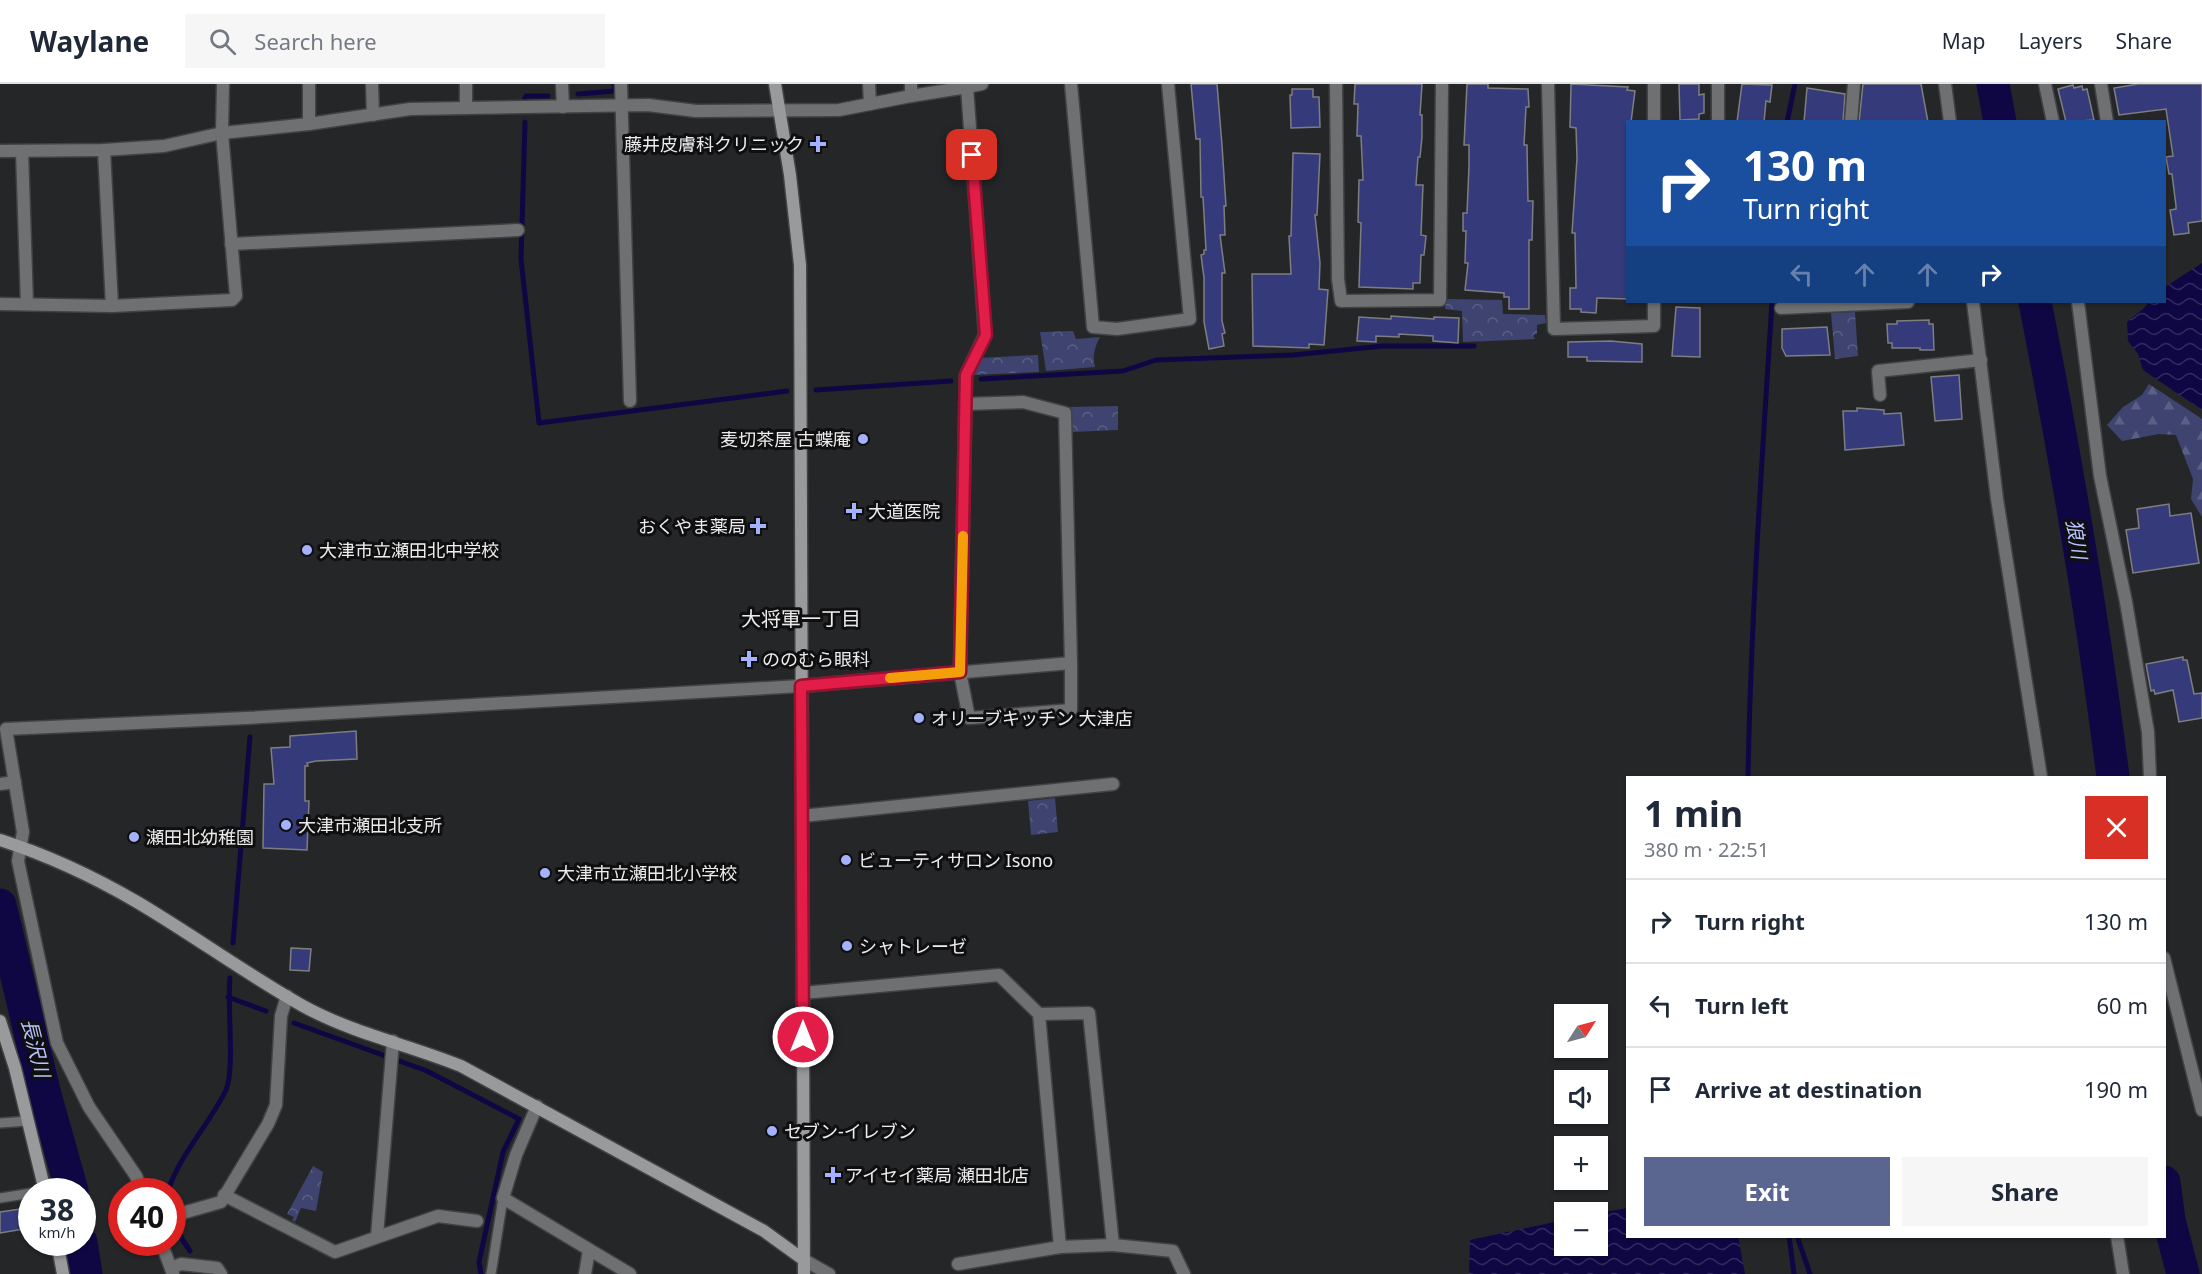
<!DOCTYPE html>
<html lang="en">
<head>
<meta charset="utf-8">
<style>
  body { margin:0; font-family:"Noto Sans","Noto Sans JP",sans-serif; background:#f6f6f7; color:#1f2937; height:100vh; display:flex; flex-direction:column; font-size:22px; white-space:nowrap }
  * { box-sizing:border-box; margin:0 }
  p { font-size:20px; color:#747a83 }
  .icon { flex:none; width:33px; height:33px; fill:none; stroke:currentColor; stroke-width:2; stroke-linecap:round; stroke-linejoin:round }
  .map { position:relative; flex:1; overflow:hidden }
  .details { position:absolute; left:1626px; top:692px; width:540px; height:462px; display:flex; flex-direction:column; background:#fff; border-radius:0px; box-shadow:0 2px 4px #0004 }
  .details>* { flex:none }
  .top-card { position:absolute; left:1626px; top:36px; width:540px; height:183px; border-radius:0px; box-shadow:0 2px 4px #0004; background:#1a4fa0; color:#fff; overflow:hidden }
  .needle { width:39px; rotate:54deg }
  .fabs { position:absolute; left:1554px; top:920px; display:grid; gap:12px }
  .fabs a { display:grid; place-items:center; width:54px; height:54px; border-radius:0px; background:#fff; box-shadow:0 2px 4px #0004; font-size:30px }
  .speed { position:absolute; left:18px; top:1094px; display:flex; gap:12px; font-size:30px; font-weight:700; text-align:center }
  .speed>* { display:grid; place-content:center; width:78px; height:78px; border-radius:50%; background:#fff; box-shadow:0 2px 4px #0004; line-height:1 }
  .speed small { font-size:15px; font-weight:400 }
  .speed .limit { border:9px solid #d22; background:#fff; color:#111 }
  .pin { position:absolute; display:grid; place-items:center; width:51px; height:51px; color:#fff; margin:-26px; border-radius:12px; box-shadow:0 3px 9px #0006 }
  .me { position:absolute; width:66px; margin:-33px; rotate:0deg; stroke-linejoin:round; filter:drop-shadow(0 0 4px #0008) }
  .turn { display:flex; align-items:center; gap:21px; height:126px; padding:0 18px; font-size:27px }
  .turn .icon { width:78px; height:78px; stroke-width:2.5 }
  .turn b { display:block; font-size:42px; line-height:51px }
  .lanes { display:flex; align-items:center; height:57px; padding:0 18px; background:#0003; justify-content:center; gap:30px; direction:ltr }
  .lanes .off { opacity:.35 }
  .round { display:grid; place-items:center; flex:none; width:63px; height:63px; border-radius:0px; background:#f6f6f7 }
  .headline { display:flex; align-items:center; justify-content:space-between; height:102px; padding:0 18px }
  h1 { font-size:36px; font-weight:700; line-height:45px }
  .action { display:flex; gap:12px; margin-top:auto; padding:12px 18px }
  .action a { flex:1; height:69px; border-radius:0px; background:#5b6690; color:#fff; font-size:24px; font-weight:700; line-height:69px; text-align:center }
  .action a+a { background:#f6f6f7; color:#1f2937 }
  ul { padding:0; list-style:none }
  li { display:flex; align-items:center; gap:18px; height:84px; padding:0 18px; border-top:2px solid #e0e1e3 }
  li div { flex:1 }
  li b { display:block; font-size:22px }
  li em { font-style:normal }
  header { display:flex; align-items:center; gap:36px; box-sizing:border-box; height:84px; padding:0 30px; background:#fff; border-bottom:2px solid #e0e1e3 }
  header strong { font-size:28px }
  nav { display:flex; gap:33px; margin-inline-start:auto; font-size:21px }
  .search { width:420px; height:54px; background:#f6f6f7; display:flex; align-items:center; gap:15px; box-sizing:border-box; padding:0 21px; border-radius:0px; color:#747a83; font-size:22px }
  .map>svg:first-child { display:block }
</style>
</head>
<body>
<header>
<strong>Waylane</strong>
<div class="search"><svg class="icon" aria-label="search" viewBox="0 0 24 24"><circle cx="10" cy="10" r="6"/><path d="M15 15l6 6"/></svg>Search here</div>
<nav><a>Map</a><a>Layers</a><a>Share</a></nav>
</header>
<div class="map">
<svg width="2202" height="1190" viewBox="0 0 2202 1190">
  <defs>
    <pattern id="forest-firs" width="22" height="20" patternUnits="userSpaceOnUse" patternTransform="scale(1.5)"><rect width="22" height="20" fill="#3e446f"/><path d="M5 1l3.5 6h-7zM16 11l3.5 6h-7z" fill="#5a5f84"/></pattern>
    <pattern id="park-crowns" width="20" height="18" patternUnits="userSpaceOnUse" patternTransform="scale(1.5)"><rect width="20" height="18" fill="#3e446f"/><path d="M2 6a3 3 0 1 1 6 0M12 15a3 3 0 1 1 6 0" fill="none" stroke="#5a5f84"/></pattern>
    <pattern id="water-waves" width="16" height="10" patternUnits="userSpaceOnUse" patternTransform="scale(1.5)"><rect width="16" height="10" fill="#0e0743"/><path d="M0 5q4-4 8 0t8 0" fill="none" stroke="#312b5e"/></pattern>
  </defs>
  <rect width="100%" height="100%" fill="#252628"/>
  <polygon fill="url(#forest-firs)" points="2149,300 2202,335 2202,433 2191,415 2193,395 2176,351 2159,350 2122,357 2107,341 2123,323 2142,311"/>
  <g fill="url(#park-crowns)">
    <polygon points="1446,215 1502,216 1503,230 1545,231 1546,239 1537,241 1537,250 1533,251 1535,255 1463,258 1462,227 1445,225"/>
    <polygon points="1855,228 1858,272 1835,275 1831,229"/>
    <path d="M1073 247 1076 255 1100 253C1095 262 1092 272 1095 283L1046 287 1040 248Z"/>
    <polygon points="1038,271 1039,288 972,291 979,274"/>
    <polygon points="1118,322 1118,346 1072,348 1069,323"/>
    <polygon points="1055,714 1058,748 1031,751 1028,717"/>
    <polygon points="313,1082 323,1088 316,1127 301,1124 295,1138 292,1136 294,1133 287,1130"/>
  </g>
  <g fill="url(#water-waves)">
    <polygon points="2202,179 2202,326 2143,286 2138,270 2128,257 2127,238 2144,224 2149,218 2164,218 2165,203"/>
    <polygon points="1627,1124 1628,1152 1738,1152 1745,1190 1469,1190 1470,1156 1564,1136 1564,1161 1598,1161 1598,1129"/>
  </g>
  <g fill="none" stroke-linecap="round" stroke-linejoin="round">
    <g stroke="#0e0743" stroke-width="5">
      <polyline points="578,10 615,7 614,0"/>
      <polyline points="525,14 526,12 548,12"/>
      <polyline points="525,38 521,175 539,339 787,307"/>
      <polyline points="1787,38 1795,0"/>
      <polyline points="981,295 1123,287 1156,276 1293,271 1383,262 1474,262"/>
      <polyline points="816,306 951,297"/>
      <path d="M1748 693C1751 534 1762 376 1772 218"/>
      <polyline points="233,859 250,653"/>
      <polyline points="228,913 266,927"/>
      <polyline points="294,939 427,987 519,1035 503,1068 479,1178 481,1190"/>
      <path d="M168 1107C180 1070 209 1041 226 1006 235 985 227 922 230 894"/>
      <polyline points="176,1146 190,1167"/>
      <polyline points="1789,1152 1794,1190"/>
      <polyline points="1797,1152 1810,1190"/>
    </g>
    <g stroke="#0e0743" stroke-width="33">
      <polyline points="1993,0 2000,38"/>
      <path d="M2035 218C2066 375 2093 534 2113 693"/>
      <polyline points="0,821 45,1011 72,1107"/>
      <polyline points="2164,1098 2169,1136 2183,1190"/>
      <polyline points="81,1158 86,1190"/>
    </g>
  </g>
  <g fill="#353b7a" stroke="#7e7e81" stroke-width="1.5">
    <polygon points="1191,0 1217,0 1222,61 1226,122 1224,122 1225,151 1220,151 1225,189 1222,189 1222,237 1225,249 1222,250 1224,262 1209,265 1204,238 1204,194 1201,171 1204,170 1204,166 1206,166 1203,113 1201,113 1200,55 1196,55"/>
    <polygon points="1355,0 1422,0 1420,31 1422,31 1422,53 1420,73 1418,73 1416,101 1423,101 1421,151 1426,152 1424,171 1421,171 1420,199 1413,199 1413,205 1359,203 1361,139 1358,138 1359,96 1363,96 1361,52 1357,52 1358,20 1354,20"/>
    <polygon points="1467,0 1488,0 1488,4 1528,5 1529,23 1526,23 1524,61 1527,61 1528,117 1533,117 1532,156 1529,156 1529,225 1509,225 1509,213 1504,213 1504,209 1465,206 1468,179 1465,179 1466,147 1463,147 1463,129 1467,129 1469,82 1469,61 1464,61"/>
    <polygon points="1571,0 1628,3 1627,6 1635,7 1631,38 1628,38 1628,215 1597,214 1596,229 1581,228 1581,225 1570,225 1570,204 1576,204 1575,149 1572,149 1577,74 1576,44 1570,43"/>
    <polygon points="1679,0 1699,0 1699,11 1704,10 1704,29 1699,30 1699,35 1680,36"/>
    <polygon points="1742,0 1772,1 1770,18 1766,17 1764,38 1737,38"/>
    <polygon points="1863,0 1921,0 1928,38 1859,38"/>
    <polygon points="2138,0 2202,0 2202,137 2188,139 2189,149 2174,151 2170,126 2176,125 2176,122 2172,90 2169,90 2166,73 2173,72 2166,25 2119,31 2114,4"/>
    <polygon points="2073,1 2074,4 2082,2 2083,6 2087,5 2094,36 2066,38 2058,5"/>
    <polygon points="1807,4 1845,10 1843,38 1804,38"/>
    <polygon points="1292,5 1313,5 1313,13 1319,13 1320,43 1291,44 1290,11 1292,11"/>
    <polygon points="1293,69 1320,70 1317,131 1315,131 1320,179 1319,205 1328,206 1324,261 1309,260 1309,264 1253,262 1252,190 1291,190 1289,152 1291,152"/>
    <polygon points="1676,223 1700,224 1700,273 1672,272"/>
    <polygon points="1391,232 1434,235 1434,233 1459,234 1458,259 1433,257 1433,252 1399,250 1399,253 1376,252 1376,258 1357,257 1359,233 1391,235"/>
    <polygon points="1929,236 1929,240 1933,240 1934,266 1920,266 1920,264 1892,264 1892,259 1888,259 1887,240 1897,240 1897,237"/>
    <polygon points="1827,243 1830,271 1786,272 1782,264 1782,245"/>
    <polygon points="1611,257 1642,260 1642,278 1587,277 1587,273 1568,273 1568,258"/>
    <polygon points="1959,291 1962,335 1935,337 1931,293"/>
    <polygon points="1857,324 1884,326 1884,330 1901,329 1904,361 1845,366 1843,327 1857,327"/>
    <polygon points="2169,420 2170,432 2191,429 2199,479 2133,489 2126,446 2139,444 2137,425"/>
    <polygon points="2183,573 2183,576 2187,576 2194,610 2202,609 2202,634 2179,638 2173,606 2155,610 2154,606 2151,607 2146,580"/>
    <polygon points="356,647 357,675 316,677 307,679 308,682 305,682 305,717 309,717 307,766 263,764 264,700 274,700 271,664 290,663 290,652"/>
    <polygon points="291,864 311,865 309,887 290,886"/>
    <polygon points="27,1124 30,1144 0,1149 0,1128"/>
  </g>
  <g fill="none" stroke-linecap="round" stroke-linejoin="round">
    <defs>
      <g id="lane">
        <polyline points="0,1039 28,1037"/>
        <polyline points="0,1114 32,1109"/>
        <polyline points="491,1190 503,1114"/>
      </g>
      <g id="street">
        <polyline points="309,0 309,40"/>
        <polyline points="372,0 373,31"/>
        <polyline points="466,0 466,24"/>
        <polyline points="562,0 563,23"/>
        <polyline points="621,0 630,317"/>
        <polyline points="869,0 870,20"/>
        <polyline points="1071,0 1093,243 1117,245 1190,235 1168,0"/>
        <polyline points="1336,0 1338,195 1341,217 1440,216 1442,0"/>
        <polyline points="1548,0 1554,245 1654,242 1654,218"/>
        <polyline points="1945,0 1950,38"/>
        <polyline points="2045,0 2053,38"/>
        <polyline points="2101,0 2107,38"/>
        <polyline points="967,3 982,0"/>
        <polyline points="911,12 967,3 985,251 966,291 960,588 969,634 1071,626 1071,579"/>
        <polyline points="1654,38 1654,0"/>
        <polyline points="1718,38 1718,0"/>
        <polyline points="1851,38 1854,0"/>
        <polyline points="104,66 112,222"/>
        <polyline points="0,67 104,66 164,62 222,49 309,40 410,25 648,21 696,27 839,26 911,12 911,0"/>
        <polyline points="22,67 27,220"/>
        <polyline points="231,160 518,146"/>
        <polyline points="1973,218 1997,415 2041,693"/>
        <polyline points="2078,218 2100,392 2126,518 2148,648 2150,693"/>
        <polyline points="0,220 112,222 232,216 236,212 222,49 223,0"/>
        <polyline points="1781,224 1908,218"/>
        <polyline points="1880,311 1878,287 1981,276"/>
        <polyline points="0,700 15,698"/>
        <polyline points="802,732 1113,700"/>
        <polyline points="2164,874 2202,1026"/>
        <polyline points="803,909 999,891 1039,930 1060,1163 1113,1161 1089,929 1039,930"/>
        <polyline points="537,1022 516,1071 503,1114 630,1190"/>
        <polyline points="142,1107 136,1092 89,1023 57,959 18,777 23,748 6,645 246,634 801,602 1071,579 1065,329 1023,318 965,320"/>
        <polyline points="224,1111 335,1168 438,1132 477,1137"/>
        <polyline points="172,1132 221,1118 268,1040 276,1021 281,932 287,912"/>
        <polyline points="377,1152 393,957"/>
        <polyline points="2117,1152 2123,1190"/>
        <polyline points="161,1158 173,1190"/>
        <polyline points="1113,1161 1173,1167 1184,1190"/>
        <polyline points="804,1176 829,1190"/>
        <polyline points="958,1180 1060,1163"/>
        <polyline points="171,1184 181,1180 217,1184 221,1190"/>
        <polyline points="585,1190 589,1166"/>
      </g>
      <g id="secondary">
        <polyline points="775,0 790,91 800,181 804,1190"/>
        <path d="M0 756C47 771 94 793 137 818 193 851 246 890 303 922 352 949 409 961 461 982L764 1147 804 1176"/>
        <polyline points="0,937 15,984 45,1107"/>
        <polyline points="57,1158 63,1190"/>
      </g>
    </defs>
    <use href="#lane" stroke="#414244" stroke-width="12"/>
    <use href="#street" stroke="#414244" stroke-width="15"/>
    <use href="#secondary" stroke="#414244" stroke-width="15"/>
    <use href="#lane" stroke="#6f7071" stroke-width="9"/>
    <use href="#street" stroke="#6f7071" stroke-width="12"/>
    <use href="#secondary" stroke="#999a9c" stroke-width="12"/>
  </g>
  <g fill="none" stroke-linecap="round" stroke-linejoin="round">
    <defs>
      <polyline id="route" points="803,953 801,602 960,588 966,291 986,251 972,71"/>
    </defs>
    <use href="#route" stroke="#92132f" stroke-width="15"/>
    <use href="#route" stroke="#e11d48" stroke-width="10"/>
    <polyline stroke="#f59e0b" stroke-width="10" points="890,594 960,588 963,452"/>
  </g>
  <g fill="#a4b1fc" stroke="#0f0f10" stroke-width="2">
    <path d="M815 51h6v6h6v6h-6v6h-6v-6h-6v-6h6z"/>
    <circle cx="863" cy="355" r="6"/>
    <path d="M851 418h6v6h6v6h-6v6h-6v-6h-6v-6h6z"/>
    <path d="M755 433h6v6h6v6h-6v6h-6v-6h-6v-6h6z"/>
    <circle cx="307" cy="466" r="6"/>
    <path d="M746 566h6v6h6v6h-6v6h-6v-6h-6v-6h6z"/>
    <circle cx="919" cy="634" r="6"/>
    <circle cx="286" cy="741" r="6"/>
    <circle cx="134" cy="753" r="6"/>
    <circle cx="846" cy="776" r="6"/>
    <circle cx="545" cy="789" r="6"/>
    <circle cx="847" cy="862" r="6"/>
    <circle cx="772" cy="1047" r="6"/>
    <path d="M830 1082h6v6h6v6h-6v6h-6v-6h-6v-6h6z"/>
  </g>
  <g text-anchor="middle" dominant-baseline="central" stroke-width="6" stroke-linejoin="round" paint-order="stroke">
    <g font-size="18" fill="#ececee" stroke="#0f0f10" text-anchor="start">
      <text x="804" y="60" text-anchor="end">藤井皮膚科クリニック</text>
      <text x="851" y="355" text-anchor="end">麦切茶屋 古蝶庵</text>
      <text x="868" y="427">大道医院</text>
      <text x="746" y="442" text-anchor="end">おくやま薬局</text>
      <text x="319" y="466">大津市立瀬田北中学校</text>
      <text x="762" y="575">ののむら眼科</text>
      <text x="931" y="634">オリーブキッチン 大津店</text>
      <text x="298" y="741">大津市瀬田北支所</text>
      <text x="146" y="753">瀬田北幼稚園</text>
      <text x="858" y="776">ビューティサロン Isono</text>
      <text x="557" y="789">大津市立瀬田北小学校</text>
      <text x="859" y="862">シャトレーゼ</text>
      <text x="784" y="1047">セブン-イレブン</text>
      <text x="845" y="1091">アイセイ薬局 瀬田北店</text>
    </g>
    <g font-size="20" font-style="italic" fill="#b8c3fc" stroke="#0f0f10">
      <text transform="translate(2077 455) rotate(81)">狼川</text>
      <text transform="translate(36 964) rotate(76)">長沢川</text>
    </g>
    <g font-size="20" fill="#ececee" stroke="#0f0f10">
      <text x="801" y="534">大将軍一丁目</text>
    </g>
  </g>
</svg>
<div class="fabs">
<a><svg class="needle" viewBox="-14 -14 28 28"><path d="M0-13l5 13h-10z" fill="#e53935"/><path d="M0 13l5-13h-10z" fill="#747a83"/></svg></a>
<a><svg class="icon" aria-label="sound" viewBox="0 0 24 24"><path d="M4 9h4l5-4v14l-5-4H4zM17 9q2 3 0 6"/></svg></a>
<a>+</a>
<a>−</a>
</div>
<div class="speed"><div>38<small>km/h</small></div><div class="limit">40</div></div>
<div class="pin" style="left:972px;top:71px;background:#d93025"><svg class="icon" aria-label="arrive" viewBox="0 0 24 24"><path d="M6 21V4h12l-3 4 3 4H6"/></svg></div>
<svg class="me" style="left:803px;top:953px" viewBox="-20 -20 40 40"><circle r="17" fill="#e11d48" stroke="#fff" stroke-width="3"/><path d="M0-11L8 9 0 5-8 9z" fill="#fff"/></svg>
<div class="top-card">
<div class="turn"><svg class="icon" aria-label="right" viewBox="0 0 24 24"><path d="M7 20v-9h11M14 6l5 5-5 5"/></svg><div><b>130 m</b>Turn right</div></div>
<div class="lanes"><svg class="icon off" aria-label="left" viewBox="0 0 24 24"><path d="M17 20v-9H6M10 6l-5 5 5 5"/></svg><svg class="icon off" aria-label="ahead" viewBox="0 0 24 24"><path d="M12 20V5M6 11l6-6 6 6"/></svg><svg class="icon off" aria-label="ahead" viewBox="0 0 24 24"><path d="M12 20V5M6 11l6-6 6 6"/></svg><svg class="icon" aria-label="right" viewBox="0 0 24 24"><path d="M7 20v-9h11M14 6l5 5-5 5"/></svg></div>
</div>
<section class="details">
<div class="headline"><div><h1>1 min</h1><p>380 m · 22:51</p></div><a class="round" style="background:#d93025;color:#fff"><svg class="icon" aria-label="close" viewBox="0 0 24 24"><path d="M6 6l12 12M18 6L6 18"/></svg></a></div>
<ul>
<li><svg class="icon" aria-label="right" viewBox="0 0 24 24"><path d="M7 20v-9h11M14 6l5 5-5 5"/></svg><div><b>Turn right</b></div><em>130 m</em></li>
<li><svg class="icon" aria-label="left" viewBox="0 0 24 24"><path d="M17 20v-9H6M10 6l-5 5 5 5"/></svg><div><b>Turn left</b></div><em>60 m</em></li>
<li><svg class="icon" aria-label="arrive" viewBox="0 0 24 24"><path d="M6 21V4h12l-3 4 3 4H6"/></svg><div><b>Arrive at destination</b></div><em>190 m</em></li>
</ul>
<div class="action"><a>Exit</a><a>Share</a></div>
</section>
</div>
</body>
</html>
